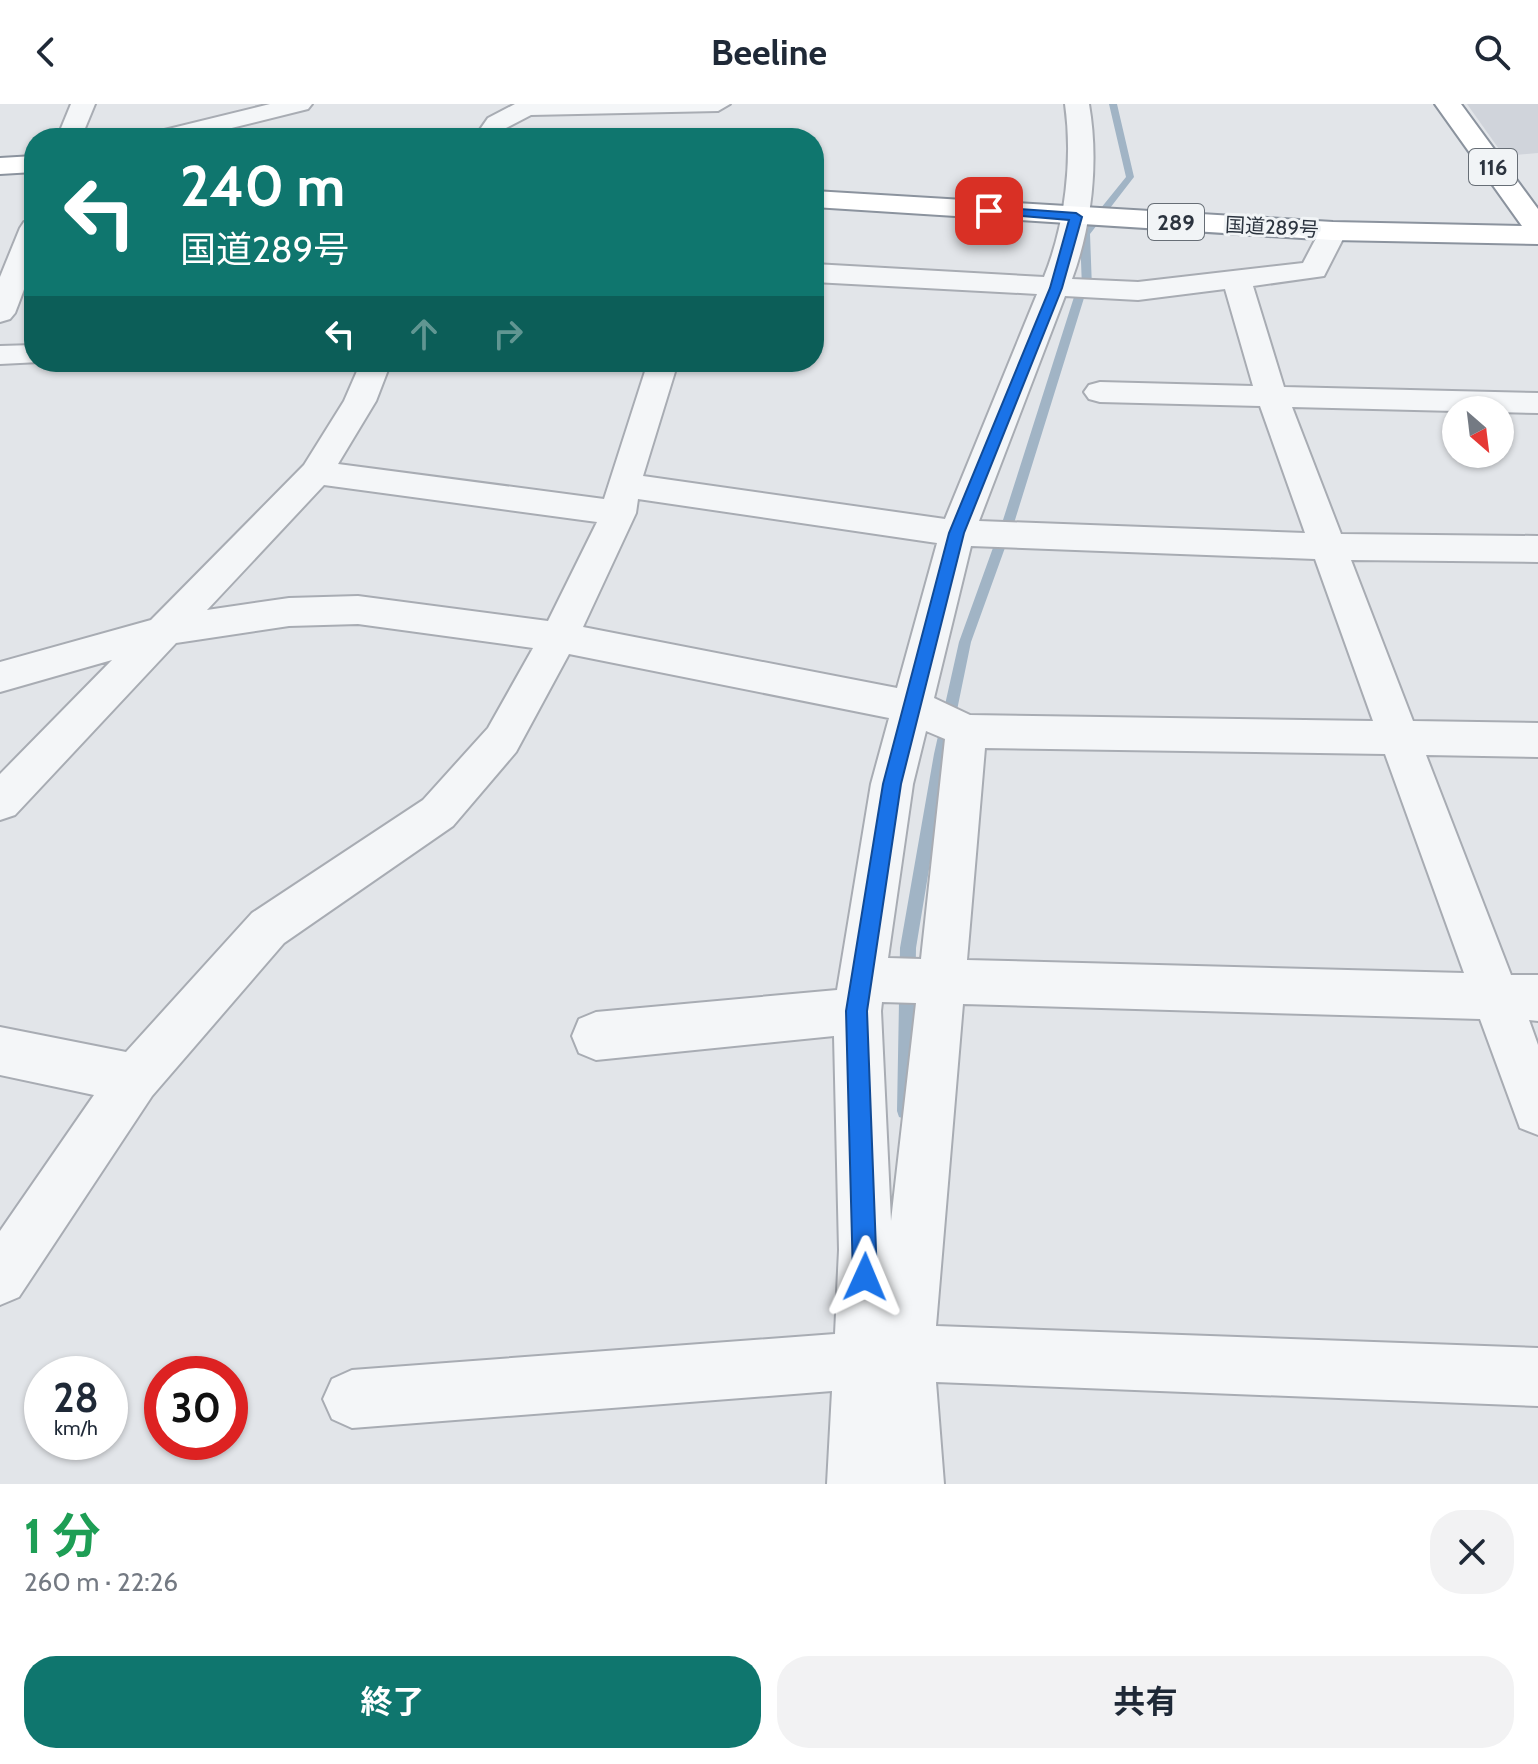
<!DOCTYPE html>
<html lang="ja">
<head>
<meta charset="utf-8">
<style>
  body { margin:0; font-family:Cabin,"Noto Sans JP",sans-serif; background:#f2f2f3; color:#1f2937; height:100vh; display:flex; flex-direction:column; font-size:30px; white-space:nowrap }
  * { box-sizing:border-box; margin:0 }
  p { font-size:26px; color:#747a83 }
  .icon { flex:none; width:44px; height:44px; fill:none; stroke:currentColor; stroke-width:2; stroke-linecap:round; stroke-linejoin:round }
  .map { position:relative; height:1380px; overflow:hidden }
  .drawer { display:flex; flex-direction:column; background:#fff; flex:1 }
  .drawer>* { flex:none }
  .banner { position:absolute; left:24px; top:24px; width:800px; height:244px; border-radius:32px; box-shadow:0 2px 6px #0004; background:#0f766e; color:#fff; overflow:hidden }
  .needle { width:52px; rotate:152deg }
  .buttons { position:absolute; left:1442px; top:292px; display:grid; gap:16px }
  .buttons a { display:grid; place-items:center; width:72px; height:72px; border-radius:50%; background:#fff; box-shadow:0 2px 6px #0004; font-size:40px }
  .speed { position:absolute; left:24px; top:1252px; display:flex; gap:16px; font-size:40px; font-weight:700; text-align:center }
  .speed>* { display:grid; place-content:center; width:104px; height:104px; border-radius:50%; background:#fff; box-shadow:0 2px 6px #0004; line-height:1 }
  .speed small { font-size:20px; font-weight:400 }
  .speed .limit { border:12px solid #d22; background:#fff; color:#111 }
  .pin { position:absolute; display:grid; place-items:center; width:68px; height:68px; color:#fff; margin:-34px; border-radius:16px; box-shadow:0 4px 12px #0006 }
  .me { position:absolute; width:88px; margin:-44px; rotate:1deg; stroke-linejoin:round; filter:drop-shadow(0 0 6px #0008) }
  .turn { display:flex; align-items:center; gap:28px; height:168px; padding:0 24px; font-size:36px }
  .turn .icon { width:104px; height:104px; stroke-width:2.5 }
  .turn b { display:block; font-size:56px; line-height:68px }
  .lanes { display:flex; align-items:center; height:76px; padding:0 24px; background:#0003; justify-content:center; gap:40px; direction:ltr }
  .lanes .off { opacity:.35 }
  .round { display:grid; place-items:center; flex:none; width:84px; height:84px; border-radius:32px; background:#f2f2f3 }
  .headline { display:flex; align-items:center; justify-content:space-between; height:136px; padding:0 24px }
  h1 { font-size:48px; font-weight:700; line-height:60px; color:#1e9e55 }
  .primary-button { display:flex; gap:16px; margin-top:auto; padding:16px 24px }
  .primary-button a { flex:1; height:92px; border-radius:32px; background:#0f766e; color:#fff; font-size:32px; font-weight:700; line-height:92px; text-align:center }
  .primary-button a+a { background:#f2f2f3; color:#1f2937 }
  header { display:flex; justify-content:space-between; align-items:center; height:104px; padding:0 24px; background:#fff; font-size:36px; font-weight:700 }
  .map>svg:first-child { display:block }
</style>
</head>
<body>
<header><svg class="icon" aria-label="back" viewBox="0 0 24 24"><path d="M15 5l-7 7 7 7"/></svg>Beeline<svg class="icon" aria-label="search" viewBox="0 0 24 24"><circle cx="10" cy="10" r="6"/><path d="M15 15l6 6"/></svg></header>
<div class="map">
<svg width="1538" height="1380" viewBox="0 0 1538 1380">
  <rect width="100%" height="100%" fill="#e2e5e9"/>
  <polygon fill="#d0d4db" points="1467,0 1538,0 1538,49 1504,52"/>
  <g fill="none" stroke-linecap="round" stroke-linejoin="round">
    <polygon fill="#a1b4c5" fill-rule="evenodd" points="1109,0 1117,0 1134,73 1090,130 1092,184 1084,194 1015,416 971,538 948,650 916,844 913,1007 911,1013 905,1015 899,1013 897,1007 900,844 934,650 959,538 1003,416 1074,193 1082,184 1080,130 1126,73"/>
    <defs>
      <g id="minor">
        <polygon points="71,0 95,0 81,34 57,34"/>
        <polygon points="270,0 312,0 308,5 191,34 149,34 152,29"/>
        <polygon points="515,0 730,0 718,7 531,11 506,24 499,34 474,34 488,14"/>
        <path d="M1065 0H1089C1099 57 1092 121 1072 175L1138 178 1303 159 1323 121H1343L1347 127 1324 172 1253 182 1284 283 1538 289V309L1292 303 1341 430 1538 432V458L1351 456 1413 617 1538 619V653L1426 651 1511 871H1538V917L1529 916 1538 941V1031L1520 1024 1480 915 963 900 936 1222 1538 1244V1302L936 1278 944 1380H827L832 1287 352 1324 332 1315 323 1295 332 1275 352 1266 835 1230 839 1146 834 932 596 956 579 949 572 932 579 915 596 908 837 886 871 680 889 614 569 550 516 648 453 722 284 839 152 992 19 1193 0 1201V1127L94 991 0 971V923L126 948 252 809 423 696 488 624 533 544 358 520 289 522 176 539 15 711 0 716V670L112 556 0 588V558L151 516 304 361 344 297 361 258H391L376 297 338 360 604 395 648 258H678L643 372 945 415 1037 190 814 178V160L1044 173C1065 121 1073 56 1065 0ZM1225 185 1253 282 1100 278 1089 281 1084 288 1089 295 1100 298 1260 302 1305 429 979 417 1065 192 1138 196ZM324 381 597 418 548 517 358 492 289 494 207 506ZM638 395 937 439 897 584 583 523 636 409ZM971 442 1315 455 1373 617 970 611 934 594ZM926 627 945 635 921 855 888 854 913 680ZM985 644 1385 650 1464 869 967 856ZM882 898 916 899 891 1117 881 907Z"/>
        <polygon points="34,116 34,159 15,209 10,215 0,218 0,173 20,124 24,118"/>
        <polygon points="34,241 34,258 40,258 0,260 0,242"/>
      </g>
      <g id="trunk">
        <polygon points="1435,0 1461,0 1538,105 1538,140 1333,136 814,103 814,87 1333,118 1522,122"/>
        <polygon points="34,52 34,68 0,70 0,54"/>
      </g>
    </defs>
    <use href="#minor" stroke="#a8acb3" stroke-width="4"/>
    <use href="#trunk" stroke="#8b939e" stroke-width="4"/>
    <use href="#minor" fill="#f4f6f8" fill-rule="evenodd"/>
    <use href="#trunk" fill="#fff" fill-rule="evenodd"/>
  </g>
  <polygon fill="#1a73e8" stroke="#114b97" stroke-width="2" points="989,103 1076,109 1082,113 1062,184 964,429 901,680 867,907 877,1173 873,1182 865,1185 857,1182 853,1173 846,907 883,680 949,429 1050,184 1069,116 985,109 985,104"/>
  <g text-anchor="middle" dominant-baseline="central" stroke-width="6" stroke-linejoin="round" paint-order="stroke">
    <g font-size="20" fill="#2c343f" stroke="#f1f4f6">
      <text transform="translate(1272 123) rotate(3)">国道289号</text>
    </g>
    <g fill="#f1f4f6" stroke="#676e76" stroke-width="2">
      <rect x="1469" y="45" width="48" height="36" rx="6"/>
      <rect x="1148" y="100" width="56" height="36" rx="6"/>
    </g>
    <g font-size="22" font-weight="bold" fill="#2c343f">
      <text x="1493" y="63">116</text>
      <text x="1176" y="118">289</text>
    </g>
  </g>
</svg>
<div class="buttons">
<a><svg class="needle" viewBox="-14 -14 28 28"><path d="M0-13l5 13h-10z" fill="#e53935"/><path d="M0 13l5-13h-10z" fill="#747a83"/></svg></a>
</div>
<div class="speed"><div>28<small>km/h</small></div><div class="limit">30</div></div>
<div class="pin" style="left:989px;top:107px;background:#d93025"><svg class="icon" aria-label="arrive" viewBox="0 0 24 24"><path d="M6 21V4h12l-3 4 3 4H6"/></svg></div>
<svg class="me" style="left:865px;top:1173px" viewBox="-20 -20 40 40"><path d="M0-17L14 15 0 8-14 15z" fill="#1a73e8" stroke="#fff" stroke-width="4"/></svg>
<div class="banner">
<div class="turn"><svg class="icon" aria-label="left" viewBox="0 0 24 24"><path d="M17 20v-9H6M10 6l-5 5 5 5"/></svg><div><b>240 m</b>国道289号</div></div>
<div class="lanes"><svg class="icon" aria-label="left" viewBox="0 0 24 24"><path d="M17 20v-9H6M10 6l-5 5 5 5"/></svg><svg class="icon off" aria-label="ahead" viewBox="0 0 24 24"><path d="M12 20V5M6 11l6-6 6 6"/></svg><svg class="icon off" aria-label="right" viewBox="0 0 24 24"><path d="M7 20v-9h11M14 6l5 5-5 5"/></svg></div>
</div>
</div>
<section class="drawer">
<div class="headline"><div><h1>1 分</h1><p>260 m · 22:26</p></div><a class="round"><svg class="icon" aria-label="close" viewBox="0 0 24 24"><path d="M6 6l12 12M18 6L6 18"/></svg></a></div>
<div class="primary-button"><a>終了</a><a>共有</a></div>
</section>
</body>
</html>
